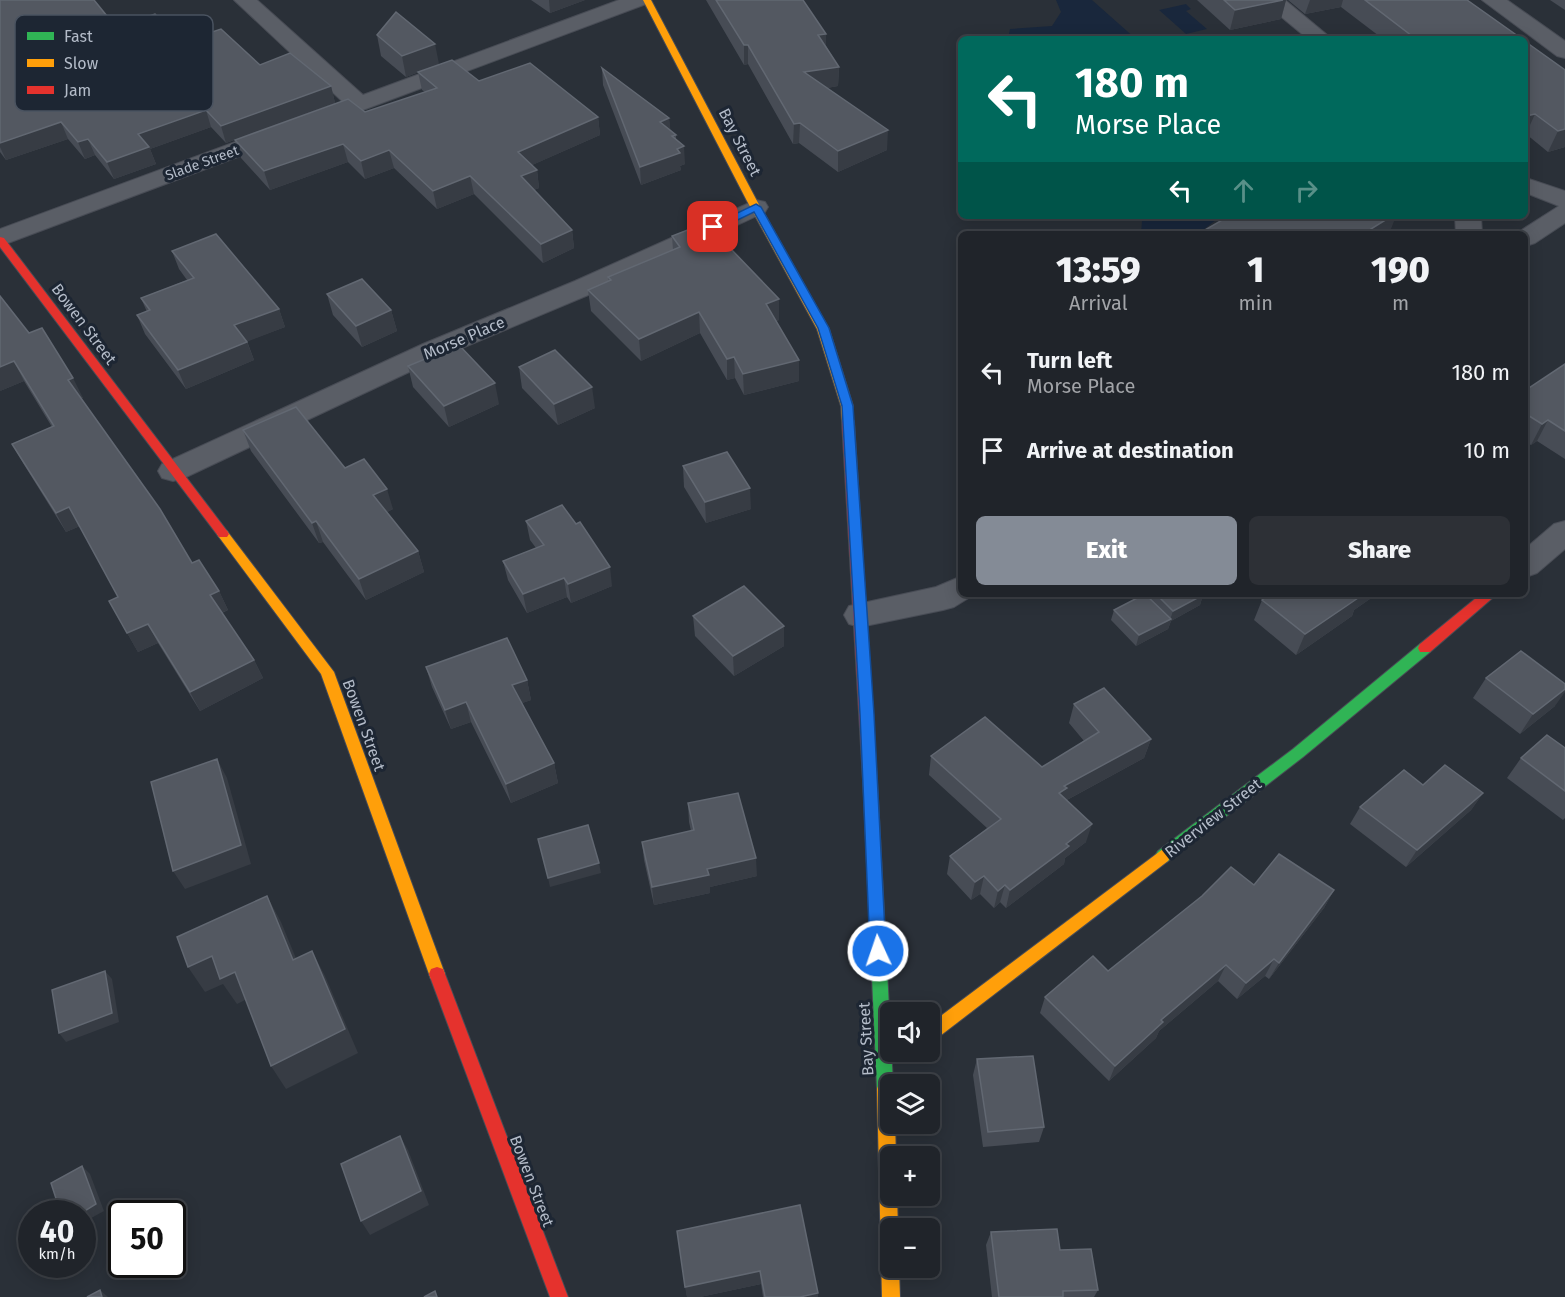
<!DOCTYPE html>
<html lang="en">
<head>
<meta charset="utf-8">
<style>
  body { margin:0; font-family:"Fira Sans",sans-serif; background:#2d3036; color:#f1f3f6; height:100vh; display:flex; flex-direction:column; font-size:22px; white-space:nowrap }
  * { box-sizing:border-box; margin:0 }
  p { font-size:20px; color:#a2a4a8 }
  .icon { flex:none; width:33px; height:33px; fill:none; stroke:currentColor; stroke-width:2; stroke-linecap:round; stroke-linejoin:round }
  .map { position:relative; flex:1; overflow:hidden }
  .drawer { position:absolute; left:958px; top:231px; width:570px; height:366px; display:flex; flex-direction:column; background:#20242a; border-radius:9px; box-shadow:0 3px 15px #0003,0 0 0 2px #3d4147 }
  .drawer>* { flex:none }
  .guide { position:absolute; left:958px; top:36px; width:570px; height:183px; border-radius:9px; box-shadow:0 3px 15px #0003,0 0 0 2px #3d4147; background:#00695c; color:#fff; overflow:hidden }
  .buttons { position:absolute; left:880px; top:1002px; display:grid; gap:12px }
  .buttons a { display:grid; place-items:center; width:60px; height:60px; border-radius:9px; background:#20242a; box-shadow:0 3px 15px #0003,0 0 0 2px #3d4147; font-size:30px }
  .speed { position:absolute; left:18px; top:1200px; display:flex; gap:12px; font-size:30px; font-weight:700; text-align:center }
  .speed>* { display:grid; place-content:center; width:78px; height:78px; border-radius:50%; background:#20242a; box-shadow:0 3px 15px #0003,0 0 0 2px #3d4147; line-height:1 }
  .speed small { font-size:15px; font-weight:400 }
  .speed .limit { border:3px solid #111; border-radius:9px; background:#fff; color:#111 }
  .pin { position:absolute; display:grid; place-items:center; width:51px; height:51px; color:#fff; margin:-26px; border-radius:12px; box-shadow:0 3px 9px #0006 }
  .me { position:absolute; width:66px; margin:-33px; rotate:357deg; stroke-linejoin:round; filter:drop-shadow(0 0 4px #0008) }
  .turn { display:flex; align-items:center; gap:21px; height:126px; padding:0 18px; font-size:27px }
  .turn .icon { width:78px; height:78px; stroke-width:2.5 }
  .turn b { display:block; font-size:42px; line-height:51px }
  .lanes { display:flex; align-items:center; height:57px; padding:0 18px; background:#0003; justify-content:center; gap:30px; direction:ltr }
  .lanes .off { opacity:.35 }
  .eta { display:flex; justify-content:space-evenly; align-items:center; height:102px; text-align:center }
  .eta b { font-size:36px; font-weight:800; line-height:42px }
  .action { display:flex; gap:12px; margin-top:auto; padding:12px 18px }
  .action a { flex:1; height:69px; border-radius:9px; background:#848b96; color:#fff; font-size:24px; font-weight:800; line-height:69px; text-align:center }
  .action a+a { background:#2d3036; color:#f1f3f6 }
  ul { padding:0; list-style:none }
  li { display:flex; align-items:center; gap:18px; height:78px; padding:0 18px }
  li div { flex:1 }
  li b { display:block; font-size:22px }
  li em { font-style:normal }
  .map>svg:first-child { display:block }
</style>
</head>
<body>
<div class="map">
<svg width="1565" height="1297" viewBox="0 0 1565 1297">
  <rect width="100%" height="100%" fill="#2a3038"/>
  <g fill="#19273c">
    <polygon points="1056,0 1092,0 1136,39 1008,39 1010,29 1052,26 1061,12"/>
    <polygon points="1186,4 1191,9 1186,11 1207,29 1186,34 1159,10"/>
    <polygon points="1145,216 1221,216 1198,234 1141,234 1142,221"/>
  </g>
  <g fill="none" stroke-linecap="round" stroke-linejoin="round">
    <defs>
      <g id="street">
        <polygon points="234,0 257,0 363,95 619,0 650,0 646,4 0,246 0,229 343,102"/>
        <polygon points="1261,0 1285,0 1332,39 1308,39"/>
        <polygon points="1482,0 1507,0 1565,41 1565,58 1557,56"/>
        <polygon points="1526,178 1565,191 1565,223 1535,243 1526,246 1526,234 1517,233 1559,206 1526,193"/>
        <polygon points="756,200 765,202 768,207 765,212 593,293 443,356 184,478 173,481 162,478 158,471 162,464 423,344 575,281"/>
        <polygon points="1455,216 1481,216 1482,234 1456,234"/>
        <polygon points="1565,521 1565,549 1537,573 1526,577 1526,548 1554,524"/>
        <polygon points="962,576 962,594 975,594 954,607 943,610 860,627 849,624 844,615 849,606 936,587"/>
      </g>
      <g id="fast">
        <polygon points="1425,643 1430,644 1432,648 1430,652 1303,757 1168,861 1163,863 1158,861 1155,856 1158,851 1293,749 1420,644"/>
        <polygon points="871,792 876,794 878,798 893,1084 891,1084 891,1095 885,1097 879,1095 877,1089 864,798 866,794"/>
      </g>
      <g id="slow">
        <polygon points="643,0 651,0 757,201 829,329 853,406 852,424 848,425 842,421 841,406 817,329 747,201"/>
        <polygon points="223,529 227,531 334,672 445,974 443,979 437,981 431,979 429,974 321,674 219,537 217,534 219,531"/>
        <polygon points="1163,849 1168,851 1171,856 1168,861 936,1039 930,1042 930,1024"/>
        <polygon points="885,1081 891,1084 891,1124 895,1124 896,1156 891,1156 891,1196 897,1196 898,1228 891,1228 891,1268 899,1268 900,1297 882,1297 877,1089 879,1083"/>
      </g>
      <g id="jam">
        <polygon points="0,237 4,238 227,531 229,534 227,537 219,537 0,247"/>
        <polygon points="848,417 854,421 878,798 876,802 871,804 866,802 864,798 842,421"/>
        <polygon points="1481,594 1497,594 1430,652 1420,652 1418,648 1420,644"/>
        <polygon points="437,967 443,969 445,974 568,1297 550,1297 429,974 431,969"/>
      </g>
    </defs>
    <use href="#street" stroke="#484c55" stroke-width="2"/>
    <use href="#fast" stroke="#484c55" stroke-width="2"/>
    <use href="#slow" stroke="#484c55" stroke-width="2"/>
    <use href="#jam" stroke="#484c55" stroke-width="2"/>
    <use href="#street" fill="#5a5e66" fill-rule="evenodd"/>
    <use href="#fast" fill="#30b455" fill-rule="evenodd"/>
    <use href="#slow" fill="#ff9f0a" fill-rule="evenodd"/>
    <use href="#jam" fill="#e5322d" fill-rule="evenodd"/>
  </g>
  <g fill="#474c55">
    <polygon points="0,0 182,42 331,86 335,103 226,143 211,127 150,149 156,164 114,179 95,155 85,159 68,139 6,160 0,152"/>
    <polygon points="531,0 585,0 550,13"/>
    <polygon points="706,0 803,0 826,46 839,67 838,86 827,88 887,150 838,172 799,143 793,144 748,64 744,65"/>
    <polygon points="1197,0 1286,0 1281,19 1230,30"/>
    <polygon points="1288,0 1467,0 1522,39 1383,39 1341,7 1305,14"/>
    <polygon points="1550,0 1565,0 1565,10"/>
    <polygon points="377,35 439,64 406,77 381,56"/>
    <polygon points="1526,42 1565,147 1548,152 1526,134"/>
    <polygon points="602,68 669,118 670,131 676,135 676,139 685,164 680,166 681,170 641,185 603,85"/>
    <polygon points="418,72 479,81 598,117 600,135 532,165 537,170 539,188 534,190 572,230 574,248 543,263 474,194 437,209 394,168 365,179 348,162 270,190 241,158 235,140 365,112 425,92 422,90"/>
    <polygon points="672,236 779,299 779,320 776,321 799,381 744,395 735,378 727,380 700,333 641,361 591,311 588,290 609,281 608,277 673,250"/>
    <polygon points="172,251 279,309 285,327 247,341 254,360 186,389 145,334 137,315 147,312 141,298 187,280 179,269"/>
    <polygon points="327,294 391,310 397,331 362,347 333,315"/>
    <polygon points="29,333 83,398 81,398 192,563 219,591 228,610 222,613 254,660 263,678 200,711 158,643 138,652 109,601 118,597 80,526 66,532 23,463 12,444 52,427 24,381 0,391"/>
    <polygon points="1565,364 1565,459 1537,441 1531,445 1526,442 1526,390"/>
    <polygon points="408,366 499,404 449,427 413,387"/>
    <polygon points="519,367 595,408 558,425 522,388"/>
    <polygon points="243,430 345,468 393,509 387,512 418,551 424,572 366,600 323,542 319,543 251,451"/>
    <polygon points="683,466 751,509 706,523 684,487"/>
    <polygon points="526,521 612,586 571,603 567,597 527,613 508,580 503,561 536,548 530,540"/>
    <polygon points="1146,594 1203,594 1203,595 1200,605 1171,621 1168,629 1136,646 1111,620 1114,610"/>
    <polygon points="1271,594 1377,594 1354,610 1352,616 1296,655 1254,620 1262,600"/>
    <polygon points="693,616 784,626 784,646 734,676 695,636"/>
    <polygon points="426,667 527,680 531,700 522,703 554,763 558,783 511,803 471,722 451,729 432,687"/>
    <polygon points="1486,678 1555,706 1520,734 1473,698"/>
    <polygon points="1074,704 1151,739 1144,758 1067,800 1086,842 1065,858 1064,864 1006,908 1000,902 994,908 980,894 971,900 947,874 950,856 987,828 929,775 931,756 1042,767 1084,741 1069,723"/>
    <polygon points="1565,748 1565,818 1563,820 1507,778 1521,758"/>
    <polygon points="1423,785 1483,793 1471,810 1406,867 1350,824 1360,807"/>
    <polygon points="688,803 757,876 710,887 710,893 654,905 644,860 642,842 691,831 689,822"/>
    <polygon points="1254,885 1334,890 1324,908 1269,979 1265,976 1237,999 1218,981 1159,1031 1156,1038 1109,1081 1040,1013 1045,997 1108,971"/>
    <polygon points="977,1059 1044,1127 1039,1142 983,1147 973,1075"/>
    <polygon points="677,1231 818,1297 763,1297 761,1284 700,1297 687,1297"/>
    <polygon points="991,1232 1060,1250 1098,1290 1094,1297 992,1297 986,1245"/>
  </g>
  <g fill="#373c44">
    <polygon points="549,0 585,0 550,13"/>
    <polygon points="1283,0 1286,0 1281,19 1230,30 1235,10"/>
    <polygon points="1310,0 1343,0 1341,7 1305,14"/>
    <polygon points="826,34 826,53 818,35"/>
    <polygon points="435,44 439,64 406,77 402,56"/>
    <polygon points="744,45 748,45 748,64 744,65"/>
    <polygon points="839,67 838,86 803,92 804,72"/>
    <polygon points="331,86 335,103 226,143 221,126"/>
    <polygon points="206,110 211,127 150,149 156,164 114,179 107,162 138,134"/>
    <polygon points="1535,114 1526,134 1526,116"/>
    <polygon points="598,117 600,135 521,170 518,152"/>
    <polygon points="669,118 671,135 660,122"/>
    <polygon points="61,122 68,139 6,160 0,147 0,143"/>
    <polygon points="800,123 799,143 793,144 794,124"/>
    <polygon points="1565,129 1565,147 1548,152 1558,131"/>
    <polygon points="888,130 887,150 838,172 838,151"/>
    <polygon points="88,139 95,155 85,159 78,142"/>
    <polygon points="343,144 348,162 270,190 264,171"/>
    <polygon points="684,146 685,164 680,166 681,170 641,185 640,167"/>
    <polygon points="389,150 394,168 365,179 361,161"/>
    <polygon points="537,170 539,188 524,194 521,176"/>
    <polygon points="470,176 474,194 437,209 433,191"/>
    <polygon points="1392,216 1396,216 1389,234 1363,234"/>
    <polygon points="572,230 574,248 543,263 541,244"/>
    <polygon points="779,299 779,320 766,325 766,304"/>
    <polygon points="279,309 285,327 241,344 234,325"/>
    <polygon points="391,310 397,331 362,347 356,326"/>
    <polygon points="699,312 700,333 641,361 639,339"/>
    <polygon points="247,342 254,360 186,389 178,370"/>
    <polygon points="734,357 735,378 727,380 727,359"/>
    <polygon points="799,360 799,381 744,395 743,374"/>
    <polygon points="14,361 24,381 0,391 0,367"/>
    <polygon points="73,378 83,398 78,400 68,380"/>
    <polygon points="495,383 499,404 449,427 444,406"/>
    <polygon points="592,387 595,408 558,425 554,404"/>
    <polygon points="1548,420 1537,441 1531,445 1542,424"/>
    <polygon points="750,488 751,509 706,523 705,502"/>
    <polygon points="387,489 393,509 380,516 373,495"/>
    <polygon points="69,507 80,526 66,532 56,513"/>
    <polygon points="316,521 323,542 319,543 312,523"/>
    <polygon points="418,551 424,572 366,600 359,579"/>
    <polygon points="610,567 612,586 571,603 568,584"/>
    <polygon points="564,578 567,597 527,613 523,594"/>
    <polygon points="219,591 228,610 218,614 210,595"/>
    <polygon points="1359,594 1377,594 1354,610 1352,616 1296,655 1305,634"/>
    <polygon points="1203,595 1200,605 1171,621 1168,629 1136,646 1139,635 1170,620 1173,611"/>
    <polygon points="148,624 158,643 138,652 127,633"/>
    <polygon points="784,626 784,646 734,676 733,656"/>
    <polygon points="254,660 263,678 200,711 190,692"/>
    <polygon points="527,680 531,700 517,705 512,685"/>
    <polygon points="1565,689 1565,692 1555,706 1520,734 1533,714"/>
    <polygon points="466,702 471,722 451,729 445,710"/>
    <polygon points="1151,739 1144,758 1063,802 1059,793 1064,786"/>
    <polygon points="217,759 227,778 251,864 185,889 173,871"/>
    <polygon points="554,763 558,783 511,803 506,784"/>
    <polygon points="1483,793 1471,810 1406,867 1417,850"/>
    <polygon points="1092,824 1086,842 1065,858 1064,864 1006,908 1010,890 1066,844"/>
    <polygon points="756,858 757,876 710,887 710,893 654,905 652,887 707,869"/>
    <polygon points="599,863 601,873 550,887 548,878"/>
    <polygon points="984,876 980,894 971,900 975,882"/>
    <polygon points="1005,885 1000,902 994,908 998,891"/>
    <polygon points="1334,890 1324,908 1269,979 1279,963"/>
    <polygon points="267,896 281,922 307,985 293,960"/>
    <polygon points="312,951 325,976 358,1053 286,1089 271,1066"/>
    <polygon points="212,956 235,972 251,997 237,1004 223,984 205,992 188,967"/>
    <polygon points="1274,959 1265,976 1237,999 1246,983"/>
    <polygon points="1226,965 1218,981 1159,1031 1156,1038 1109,1081 1115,1066 1161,1020"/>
    <polygon points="105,971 112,979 119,1022 66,1042 59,1033"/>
    <polygon points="400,1136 408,1150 429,1205 370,1235 361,1221"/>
    <polygon points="82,1166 90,1174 104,1211 82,1223 82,1214 80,1214"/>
    <polygon points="760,1271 761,1284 700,1297 687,1297 685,1287"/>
    <polygon points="100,1290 108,1297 102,1297"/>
    <polygon points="818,1293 818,1297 800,1297"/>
  </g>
  <g fill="#535861" stroke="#626872" stroke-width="1.5">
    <polygon points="0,0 94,0 116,27 155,14 182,42 221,29 260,65 290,53 331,86 221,126 206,110 138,134 149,147 107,162 88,139 78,142 61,122 0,143"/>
    <polygon points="716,0 803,0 826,34 818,35 839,67 804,72 888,130 838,151 800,123 794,124 748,45 744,45"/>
    <polygon points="1224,0 1283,0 1235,10"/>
    <polygon points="1365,0 1467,0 1522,39 1416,39"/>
    <polygon points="396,12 435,44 402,56 377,35"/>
    <polygon points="1526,42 1565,70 1565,129 1558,131 1535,114 1526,116"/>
    <polygon points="452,60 479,81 530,63 598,117 518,152 537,170 521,176 572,230 541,244 470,176 433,191 389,150 361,161 343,144 264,171 235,140 348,99 365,112 437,88 418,72"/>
    <polygon points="602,68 669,118 660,122 676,135 672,136 684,146 677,149 680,153 640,167"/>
    <polygon points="1229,216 1392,216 1363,234 1198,234"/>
    <polygon points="706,223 779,299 766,304 799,360 743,374 734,357 727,359 699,312 639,339 588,290 611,280 608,277 680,247 672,236"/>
    <polygon points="216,234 279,309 234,325 247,342 178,370 137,315 150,310 141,298 194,278 172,251"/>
    <polygon points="362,279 391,310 356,326 327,294"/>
    <polygon points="0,296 29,333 42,328 73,378 68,380 160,509 192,563 199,560 219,591 210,595 254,660 190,692 148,624 127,633 109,601 118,597 69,507 56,513 12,444 54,426 14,361 0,367"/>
    <polygon points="459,345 495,383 444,406 408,366"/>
    <polygon points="555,350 592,387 554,404 519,367"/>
    <polygon points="1565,364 1565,431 1548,420 1542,424 1526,414 1526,390"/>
    <polygon points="296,407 345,468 364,459 387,489 373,495 418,551 359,579 316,521 312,523 243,430"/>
    <polygon points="727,452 750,488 705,502 683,466"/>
    <polygon points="562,505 576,524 580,522 610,567 568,584 564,578 523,594 503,561 544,545 526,521"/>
    <polygon points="744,586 784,626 733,656 693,616"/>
    <polygon points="1145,594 1171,619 1139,635 1114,610"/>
    <polygon points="1156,594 1203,594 1203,595 1173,611"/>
    <polygon points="1271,594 1359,594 1361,596 1305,634 1262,600"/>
    <polygon points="507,638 527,680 512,685 554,763 506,784 466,702 445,710 426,667"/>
    <polygon points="1521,651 1565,684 1565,689 1533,714 1486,678"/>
    <polygon points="1104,688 1151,739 1064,786 1067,788 1059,793 1092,824 1066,844 1069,846 1010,890 1005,885 998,891 984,876 975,882 950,856 1001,819 931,756 985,717 1042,767 1099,732 1074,704"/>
    <polygon points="1547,735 1565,748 1565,791 1521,758"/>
    <polygon points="217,759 241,845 173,871 151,782"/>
    <polygon points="1445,765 1483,793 1417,850 1360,807 1404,770 1423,785"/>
    <polygon points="738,793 756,858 707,869 709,875 652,887 642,842 694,830 688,803"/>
    <polygon points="588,825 599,863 548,878 538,839"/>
    <polygon points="1279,854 1334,890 1279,963 1274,959 1246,983 1226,965 1161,1020 1163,1022 1115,1066 1045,997 1093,956 1108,971 1202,896 1231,867 1254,885"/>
    <polygon points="267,896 293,960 312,951 345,1029 271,1066 235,972 220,979 212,956 188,967 177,937"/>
    <polygon points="105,971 112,1013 59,1033 52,990"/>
    <polygon points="1033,1056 1044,1127 988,1132 977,1059"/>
    <polygon points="400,1136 421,1191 361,1221 341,1164"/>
    <polygon points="82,1166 96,1204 80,1214 61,1214 51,1183"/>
    <polygon points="800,1205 818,1293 800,1297 765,1297 760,1271 685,1287 677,1231"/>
    <polygon points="1057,1229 1060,1250 1091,1249 1098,1290 1063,1291 1063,1297 999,1297 991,1232"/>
    <polygon points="100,1290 102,1297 87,1297"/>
    <polygon points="435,1291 437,1297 424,1297"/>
  </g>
  <polygon fill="#1a73e8" stroke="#114b97" stroke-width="1.5" points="756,204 761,207 829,328 853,406 874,714 886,951 884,956 878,958 873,956 870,951 860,714 842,406 818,328 754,212 717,230 708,227"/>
  <g text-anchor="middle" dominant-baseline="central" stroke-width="6" stroke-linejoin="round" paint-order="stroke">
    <g font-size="14" fill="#b4bcc9" stroke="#1d2633">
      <text transform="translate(202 163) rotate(-20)">Slade Street</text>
    </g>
    <g font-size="16" fill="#b4bcc9" stroke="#1d2633">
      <text transform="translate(740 142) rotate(63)">Bay Street</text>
      <text transform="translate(84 324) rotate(53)">Bowen Street</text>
      <text transform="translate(464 338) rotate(-23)">Morse Place</text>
      <text transform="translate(364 725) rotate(70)">Bowen Street</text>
      <text transform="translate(1213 818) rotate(-38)">Riverview Street</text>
      <text transform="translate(866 1039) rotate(-93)">Bay Street</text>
      <text transform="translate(532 1181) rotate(69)">Bowen Street</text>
    </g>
  </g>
  <rect x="15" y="15" width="198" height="96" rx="9" fill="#1d2633" stroke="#4a5360" stroke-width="1.5"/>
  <rect x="27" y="32" width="27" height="8" fill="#30b455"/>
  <rect x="27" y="59" width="27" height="8" fill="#ff9f0a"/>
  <rect x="27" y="86" width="27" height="8" fill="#e5322d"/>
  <g font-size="16" fill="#b4bcc9">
    <text x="64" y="42">Fast</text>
    <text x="64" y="69">Slow</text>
    <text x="64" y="96">Jam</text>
  </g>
</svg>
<div class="buttons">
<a><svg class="icon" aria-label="sound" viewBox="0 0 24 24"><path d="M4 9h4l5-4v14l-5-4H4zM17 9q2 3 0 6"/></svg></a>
<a><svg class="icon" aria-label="layers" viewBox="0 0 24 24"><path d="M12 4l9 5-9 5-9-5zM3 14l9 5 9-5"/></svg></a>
<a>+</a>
<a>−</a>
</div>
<div class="speed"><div>40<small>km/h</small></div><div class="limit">50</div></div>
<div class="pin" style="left:713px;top:227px;background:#d93025"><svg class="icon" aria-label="arrive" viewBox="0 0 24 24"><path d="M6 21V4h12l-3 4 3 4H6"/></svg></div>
<svg class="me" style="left:878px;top:951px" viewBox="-20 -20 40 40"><circle r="17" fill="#1a73e8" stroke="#fff" stroke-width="3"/><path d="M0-11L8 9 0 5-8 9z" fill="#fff"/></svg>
<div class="guide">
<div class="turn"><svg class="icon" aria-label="left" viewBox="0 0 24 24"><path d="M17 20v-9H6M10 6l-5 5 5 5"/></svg><div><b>180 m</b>Morse Place</div></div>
<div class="lanes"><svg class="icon" aria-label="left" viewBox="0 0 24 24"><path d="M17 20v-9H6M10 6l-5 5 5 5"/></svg><svg class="icon off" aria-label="ahead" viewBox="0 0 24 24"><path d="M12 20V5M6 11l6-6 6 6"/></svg><svg class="icon off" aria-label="right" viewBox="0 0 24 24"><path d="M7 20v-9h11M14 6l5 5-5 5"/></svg></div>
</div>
<section class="drawer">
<div class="eta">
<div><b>13:59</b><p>Arrival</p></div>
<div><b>1</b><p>min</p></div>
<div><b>190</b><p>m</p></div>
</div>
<ul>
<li><svg class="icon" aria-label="left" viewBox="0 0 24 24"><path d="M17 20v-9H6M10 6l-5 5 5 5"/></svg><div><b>Turn left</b><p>Morse Place</p></div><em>180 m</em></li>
<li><svg class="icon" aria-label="arrive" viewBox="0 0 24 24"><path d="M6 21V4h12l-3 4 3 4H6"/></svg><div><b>Arrive at destination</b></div><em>10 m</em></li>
</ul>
<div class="action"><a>Exit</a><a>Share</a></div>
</section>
</div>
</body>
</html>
